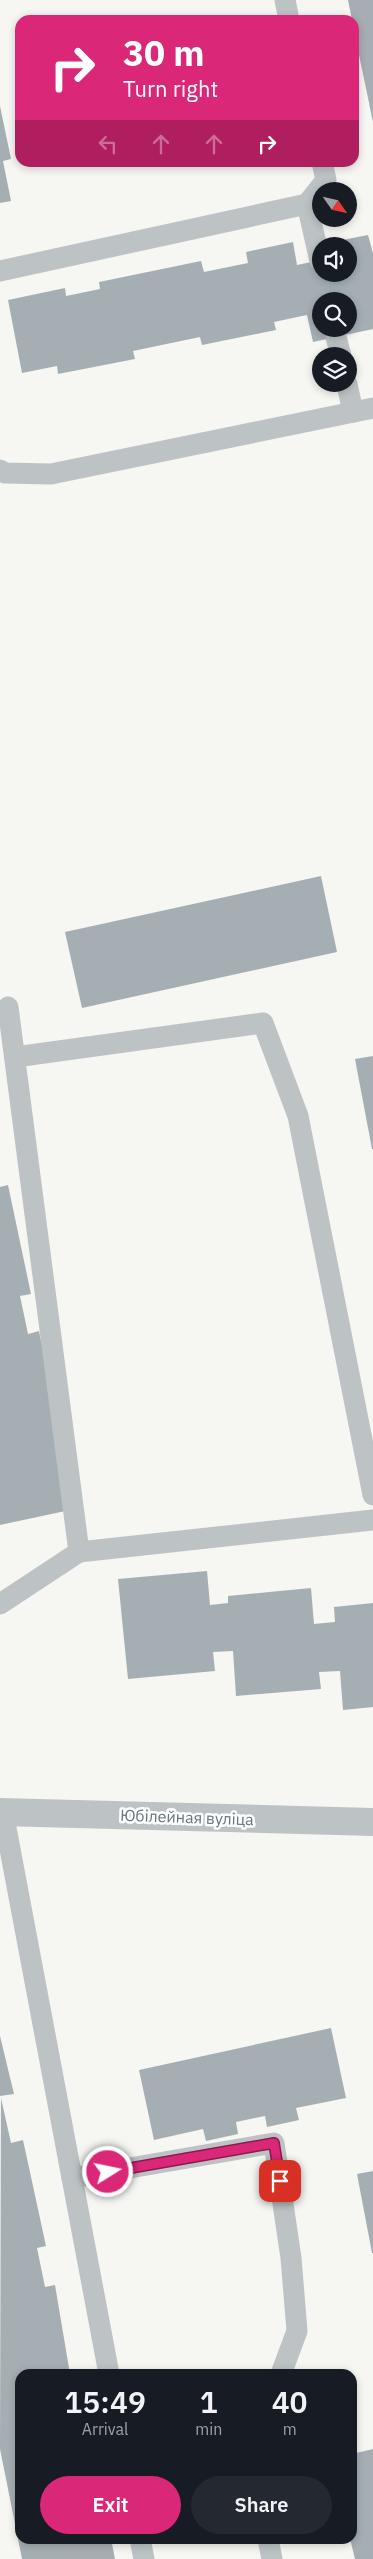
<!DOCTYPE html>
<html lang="en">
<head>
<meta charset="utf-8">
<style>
  body { margin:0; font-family:"IBM Plex Sans",sans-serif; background:#242831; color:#f1f3f6; height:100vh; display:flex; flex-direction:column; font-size:19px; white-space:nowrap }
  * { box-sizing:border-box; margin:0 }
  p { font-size:16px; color:#9ea1a6 }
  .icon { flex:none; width:28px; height:28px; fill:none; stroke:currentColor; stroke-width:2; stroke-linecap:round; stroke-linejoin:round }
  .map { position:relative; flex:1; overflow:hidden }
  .side { position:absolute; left:15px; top:2369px; width:342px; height:175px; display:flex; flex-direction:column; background:#171b24; border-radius:15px; box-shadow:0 2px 8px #0003 }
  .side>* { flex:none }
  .top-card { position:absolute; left:15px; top:15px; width:344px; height:152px; border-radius:15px; box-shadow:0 2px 8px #0003; background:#db2777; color:#fff; overflow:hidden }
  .needle { width:32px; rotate:124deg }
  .buttons { position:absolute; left:312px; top:182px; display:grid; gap:10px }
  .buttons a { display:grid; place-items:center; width:45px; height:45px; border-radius:50%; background:#171b24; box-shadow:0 2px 8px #0003; font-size:25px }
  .pin { position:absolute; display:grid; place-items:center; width:42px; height:42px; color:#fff; margin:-21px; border-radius:10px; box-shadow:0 2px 8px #0006 }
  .me { position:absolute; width:55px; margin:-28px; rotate:80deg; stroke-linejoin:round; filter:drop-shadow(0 0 4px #0008) }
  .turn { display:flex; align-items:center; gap:18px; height:105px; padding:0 25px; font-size:22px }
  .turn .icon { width:65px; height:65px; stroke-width:2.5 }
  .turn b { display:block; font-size:35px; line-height:42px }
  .lanes { display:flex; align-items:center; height:48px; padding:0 25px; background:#0003; justify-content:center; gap:25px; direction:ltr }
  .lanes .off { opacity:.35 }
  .eta { display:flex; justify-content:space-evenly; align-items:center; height:85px; text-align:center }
  .eta b { font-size:30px; font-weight:600; line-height:35px }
  .action { display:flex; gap:10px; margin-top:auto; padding:10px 25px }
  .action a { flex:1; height:58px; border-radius:30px; background:#db2777; color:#fff; font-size:20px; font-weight:600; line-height:58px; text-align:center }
  .action a+a { background:#242831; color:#f1f3f6 }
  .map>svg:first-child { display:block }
</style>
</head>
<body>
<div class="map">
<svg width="373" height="2559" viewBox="0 0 373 2559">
  <rect width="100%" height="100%" fill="#f6f6f3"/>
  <g fill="#a5afb3" fill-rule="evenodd">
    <polygon points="348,0 373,0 373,122 354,31 354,20 352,20"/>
    <polygon points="0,106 11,159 3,161 11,201 0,203"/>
    <path d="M368 235 373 253V329L313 342 307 315 274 322 276 330 202 345 200 337 133 351 135 359 58 374 57 366 22 373 8 300 65 288 66 296 100 289 99 282 201 261 204 272 248 263 246 252 293 242 297 265 321 260V274H349V246H328L327 243ZM321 301H349V329H321Z"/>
    <polygon points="321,876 337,952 82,1008 65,932"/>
    <polygon points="373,1056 373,1149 372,1149 355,1059"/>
    <polygon points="8,1185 31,1294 20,1296 28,1334 39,1331 60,1434 70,1510 0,1525 0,1187"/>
    <polygon points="207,1571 210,1605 228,1603 228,1596 311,1588 314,1624 335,1622 334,1607 373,1603 373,1707 343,1710 340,1671 319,1672 321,1689 236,1696 233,1651 213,1652 215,1671 128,1679 118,1579"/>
    <polygon points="331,2028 346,2098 296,2108 299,2120 267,2127 265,2116 236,2122 238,2134 206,2141 203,2129 154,2140 139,2070"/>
    <polygon points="0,2036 14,2094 0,2096"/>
    <polygon points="1,2098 11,2143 23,2140 46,2246 37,2248 45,2287 55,2285 70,2374 20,2374 20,2539 111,2539 115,2559 22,2559 0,2449"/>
    <polygon points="373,2171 373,2253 372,2253 357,2174"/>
    <polygon points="373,2449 373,2559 355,2559 350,2539 352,2539 352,2454"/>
  </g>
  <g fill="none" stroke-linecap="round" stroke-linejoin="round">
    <g stroke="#bdc3c5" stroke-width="21">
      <polyline points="285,0 289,20"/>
      <polyline points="307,204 320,261"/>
      <polyline points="0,271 307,204 326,180 322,162"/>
      <polyline points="336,337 341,356"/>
      <polyline points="347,384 353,412"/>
      <polyline points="0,470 5,473 51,474 373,408"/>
      <polyline points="15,1057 263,1023 298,1116 373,1495"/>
      <polyline points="79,1552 373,1520"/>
      <polyline points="0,1604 79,1552 8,1007"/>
      <polyline points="3,1812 109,2374"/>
      <polyline points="72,2178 274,2143 291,2258 297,2331 281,2374"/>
      <polyline points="140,2539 144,2559"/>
      <polyline points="268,2539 272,2559"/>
    </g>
    <polyline stroke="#bdc3c5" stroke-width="28" points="0,1812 373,1822"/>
  </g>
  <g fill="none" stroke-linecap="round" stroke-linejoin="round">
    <defs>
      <polyline id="route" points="108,2172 274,2143 280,2181"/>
    </defs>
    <use href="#route" stroke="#8e194d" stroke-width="12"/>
    <use href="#route" stroke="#db2777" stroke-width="9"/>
  </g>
  <g text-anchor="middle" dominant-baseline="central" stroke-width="5" stroke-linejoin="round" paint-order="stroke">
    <g font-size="16" fill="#63757d" stroke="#fff">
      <text transform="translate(187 1817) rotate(2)">Юбілейная вуліца</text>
    </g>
  </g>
</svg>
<div class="buttons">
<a><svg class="needle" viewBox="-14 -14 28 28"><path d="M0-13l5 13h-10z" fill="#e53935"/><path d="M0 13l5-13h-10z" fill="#9ea1a6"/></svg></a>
<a><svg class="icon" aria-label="sound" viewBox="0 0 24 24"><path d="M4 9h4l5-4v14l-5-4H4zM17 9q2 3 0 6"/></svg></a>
<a><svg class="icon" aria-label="search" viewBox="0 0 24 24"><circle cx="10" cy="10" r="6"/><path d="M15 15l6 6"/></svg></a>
<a><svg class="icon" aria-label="layers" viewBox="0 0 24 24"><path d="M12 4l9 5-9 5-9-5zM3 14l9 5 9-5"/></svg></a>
</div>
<div class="pin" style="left:280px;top:2181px;background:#d93025"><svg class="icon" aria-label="arrive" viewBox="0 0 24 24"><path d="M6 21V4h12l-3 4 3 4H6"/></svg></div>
<svg class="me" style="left:108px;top:2172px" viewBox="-20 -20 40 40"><circle r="17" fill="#db2777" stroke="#fff" stroke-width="3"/><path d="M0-11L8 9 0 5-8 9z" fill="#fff"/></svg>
<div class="top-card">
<div class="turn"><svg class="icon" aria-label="right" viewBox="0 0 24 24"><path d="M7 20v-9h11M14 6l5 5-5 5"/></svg><div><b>30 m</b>Turn right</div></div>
<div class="lanes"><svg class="icon off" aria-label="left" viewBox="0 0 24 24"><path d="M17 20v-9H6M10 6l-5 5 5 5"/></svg><svg class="icon off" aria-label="ahead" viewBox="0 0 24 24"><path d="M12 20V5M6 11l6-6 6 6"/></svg><svg class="icon off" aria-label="ahead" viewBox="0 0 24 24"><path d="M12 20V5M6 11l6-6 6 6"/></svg><svg class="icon" aria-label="right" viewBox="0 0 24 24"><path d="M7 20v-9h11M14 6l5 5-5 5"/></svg></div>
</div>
<section class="side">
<div class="eta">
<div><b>15:49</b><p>Arrival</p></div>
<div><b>1</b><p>min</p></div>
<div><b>40</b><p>m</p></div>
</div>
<div class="action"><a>Exit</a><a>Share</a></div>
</section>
</div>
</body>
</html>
